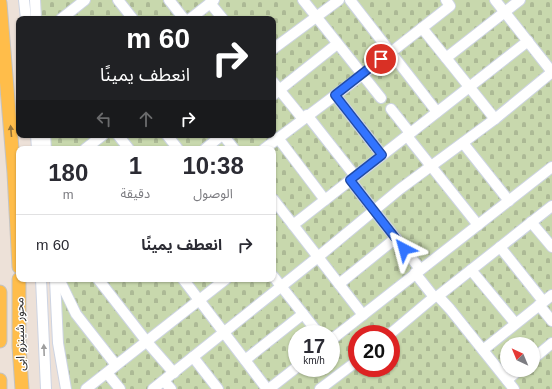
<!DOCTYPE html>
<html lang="ar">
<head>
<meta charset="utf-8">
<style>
  body { margin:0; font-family:Arial,"Noto Sans Arabic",sans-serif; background:#f2f2f3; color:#2b2b33; direction:rtl; height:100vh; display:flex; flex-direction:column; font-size:15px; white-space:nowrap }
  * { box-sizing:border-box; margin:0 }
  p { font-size:13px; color:#7c7c81 }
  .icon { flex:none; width:22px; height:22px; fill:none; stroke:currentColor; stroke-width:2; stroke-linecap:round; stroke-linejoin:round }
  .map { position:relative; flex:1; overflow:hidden; direction:ltr }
  .drawer { position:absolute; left:16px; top:146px; width:260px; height:136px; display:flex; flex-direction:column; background:#fff; border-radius:8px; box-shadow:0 1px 3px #0004; direction:rtl }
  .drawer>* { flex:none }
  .top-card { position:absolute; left:16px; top:16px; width:260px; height:122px; border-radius:8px; box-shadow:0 1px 3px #0004; direction:rtl; background:#202124; color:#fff; overflow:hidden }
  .needle { width:26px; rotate:316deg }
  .fabs { position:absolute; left:500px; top:337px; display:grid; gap:8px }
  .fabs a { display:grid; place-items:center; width:40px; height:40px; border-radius:50%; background:#fff; box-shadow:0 1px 3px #0004; font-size:20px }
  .speed { position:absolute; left:288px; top:325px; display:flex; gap:8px; font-size:20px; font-weight:700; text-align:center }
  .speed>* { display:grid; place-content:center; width:52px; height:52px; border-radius:50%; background:#fff; box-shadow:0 1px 3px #0004; line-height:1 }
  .speed small { font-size:10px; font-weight:400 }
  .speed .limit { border:6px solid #d22; background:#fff; color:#111 }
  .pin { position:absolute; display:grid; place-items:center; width:34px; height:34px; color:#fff; margin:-17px; border:2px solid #fff; border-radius:50%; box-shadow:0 1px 4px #0007 }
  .me { position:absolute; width:44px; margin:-22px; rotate:321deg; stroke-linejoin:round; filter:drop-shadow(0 0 3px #0008) }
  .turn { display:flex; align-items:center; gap:14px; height:84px; padding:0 20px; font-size:18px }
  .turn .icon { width:52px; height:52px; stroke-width:2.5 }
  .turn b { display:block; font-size:28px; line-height:34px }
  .lanes { display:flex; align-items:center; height:38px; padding:0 20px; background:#0003; justify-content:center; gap:20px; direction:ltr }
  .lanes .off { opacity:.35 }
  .eta { display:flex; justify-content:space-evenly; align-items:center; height:68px; text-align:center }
  .eta b { font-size:24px; font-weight:600; line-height:28px }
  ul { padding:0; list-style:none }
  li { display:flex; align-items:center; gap:12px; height:60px; padding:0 20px; border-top:1px solid #e1e1e2 }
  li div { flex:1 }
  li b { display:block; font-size:15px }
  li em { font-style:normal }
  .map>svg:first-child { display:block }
</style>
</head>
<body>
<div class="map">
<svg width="552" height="389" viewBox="0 0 552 389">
  <defs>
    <pattern id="cemetery-stones" width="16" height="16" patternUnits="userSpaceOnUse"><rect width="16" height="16" fill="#c8d8ad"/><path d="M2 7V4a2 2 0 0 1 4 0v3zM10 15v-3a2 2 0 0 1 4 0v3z" fill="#acb995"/></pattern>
  </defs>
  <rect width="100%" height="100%" fill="#ede1d8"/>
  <path fill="url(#cemetery-stones)" fill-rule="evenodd" d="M31 0H552V389H62L53 279H273V149H43L42 135H273V19H32ZM297 334H331V368H297ZM357 334H391V368H357ZM507 344H533V370H507Z"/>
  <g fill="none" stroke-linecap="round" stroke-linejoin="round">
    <defs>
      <g id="minor">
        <polyline points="24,0 26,19"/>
        <polyline points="35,0 36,19"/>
        <polyline points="118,0 133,19"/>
        <polyline points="169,0 184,19"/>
        <polyline points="303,0 381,98"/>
        <polyline points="350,0 437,112"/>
        <polyline points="495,0 552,72"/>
        <polyline points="210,3 223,19"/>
        <polyline points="61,19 85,0"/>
        <polyline points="190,19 214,0"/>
        <polyline points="422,28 495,119"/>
        <polyline points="273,49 339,0"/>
        <polyline points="446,58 520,0"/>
        <polyline points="273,82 303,119"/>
        <polyline points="273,95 337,44"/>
        <polyline points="335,95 382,155"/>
        <polyline points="391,109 410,133"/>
        <polyline points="307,115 355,176"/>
        <polyline points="36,135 37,149"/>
        <polyline points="45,135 46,149"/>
        <polyline points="118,135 129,149"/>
        <polyline points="167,135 178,149"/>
        <polyline points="223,135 234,149"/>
        <polyline points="407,136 478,225"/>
        <polyline points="278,138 325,200"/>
        <polyline points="463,143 509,201"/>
        <polyline points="85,149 103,135"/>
        <polyline points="205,149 222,135"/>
        <polyline points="264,149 362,75 450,6 446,0"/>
        <polyline points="350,180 420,269"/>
        <polyline points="273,199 363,315"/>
        <polyline points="531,222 552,247"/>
        <polyline points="293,225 528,41"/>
        <polyline points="500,247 543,301"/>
        <polyline points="471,270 515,323"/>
        <polyline points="415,273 434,297 438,296 450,309 514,389"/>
        <polyline points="273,276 319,334"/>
        <polyline points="41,279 46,389"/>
        <polyline points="55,279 58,343 66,389"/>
        <polyline points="59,279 76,314 116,365"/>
        <polyline points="98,279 147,342 174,373"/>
        <polyline points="183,279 267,389"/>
        <polyline points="339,284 396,238"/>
        <polyline points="438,296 552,206"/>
        <polyline points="539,305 552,321"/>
        <polyline points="390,334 434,297"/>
        <polyline points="331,340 552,167"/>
        <polyline points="483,350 552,295"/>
        <polyline points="193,357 218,389"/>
        <polyline points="533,359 552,343"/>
        <polyline points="245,360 303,314"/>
        <polyline points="107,373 120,389"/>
        <polyline points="507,380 519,370"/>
        <polyline points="164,381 171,389"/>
        <polyline points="86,389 226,279"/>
        <polyline points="153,389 318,257 400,189 495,119 552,72"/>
        <polyline points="269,389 297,367"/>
        <polyline points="320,389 357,361"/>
      </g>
      <g id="major">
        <polyline points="0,3 14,173 19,267"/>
        <polyline points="19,279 19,346 22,389"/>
        <polyline points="0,292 0,341"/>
        <polyline points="0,380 0,389"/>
      </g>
    </defs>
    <use href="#minor" stroke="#cdd4e3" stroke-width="12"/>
    <use href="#major" stroke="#c3c3c3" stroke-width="15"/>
    <use href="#minor" stroke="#fff" stroke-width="10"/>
    <use href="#major" stroke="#ffbd4a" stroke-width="13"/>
  </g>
  <defs><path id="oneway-solid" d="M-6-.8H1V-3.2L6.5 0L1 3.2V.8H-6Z"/></defs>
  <use fill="#947239" href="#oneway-solid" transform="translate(11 131) rotate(-95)"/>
  <use fill="#9e9e9e" href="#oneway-solid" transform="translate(44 350) rotate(-92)"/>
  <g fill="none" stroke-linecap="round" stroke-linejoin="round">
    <defs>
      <polyline id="route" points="381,59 335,95 382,155 350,180 404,249"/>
    </defs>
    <use href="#route" stroke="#204ba6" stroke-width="10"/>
    <use href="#route" stroke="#3274ff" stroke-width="7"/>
  </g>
  <g text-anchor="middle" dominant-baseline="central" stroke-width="3" stroke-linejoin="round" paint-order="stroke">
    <g font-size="12" fill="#282828" stroke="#fff">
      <text transform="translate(20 334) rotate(-91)">محور شينزو ابى</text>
    </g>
  </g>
</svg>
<div class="fabs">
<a><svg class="needle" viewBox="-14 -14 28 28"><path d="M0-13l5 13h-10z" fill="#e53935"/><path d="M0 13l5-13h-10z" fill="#7c7c81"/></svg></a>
</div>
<div class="speed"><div>17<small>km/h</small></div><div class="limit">20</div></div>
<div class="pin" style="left:381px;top:59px;background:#d93025"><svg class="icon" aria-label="arrive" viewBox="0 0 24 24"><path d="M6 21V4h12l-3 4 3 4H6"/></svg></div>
<svg class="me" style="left:404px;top:249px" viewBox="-20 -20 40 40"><path d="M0-17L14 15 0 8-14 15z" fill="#3274ff" stroke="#fff" stroke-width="4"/></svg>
<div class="top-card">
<div class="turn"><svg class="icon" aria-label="right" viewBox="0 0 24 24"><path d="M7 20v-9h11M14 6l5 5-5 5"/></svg><div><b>60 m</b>انعطف يمينًا</div></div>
<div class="lanes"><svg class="icon off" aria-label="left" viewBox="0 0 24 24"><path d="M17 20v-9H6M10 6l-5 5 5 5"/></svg><svg class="icon off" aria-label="ahead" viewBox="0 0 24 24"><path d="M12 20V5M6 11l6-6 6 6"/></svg><svg class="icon" aria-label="right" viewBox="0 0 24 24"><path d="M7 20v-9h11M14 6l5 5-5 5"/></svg></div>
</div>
<section class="drawer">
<div class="eta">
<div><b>10:38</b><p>الوصول</p></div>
<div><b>1</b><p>دقيقة</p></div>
<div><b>180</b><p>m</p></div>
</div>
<ul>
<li><svg class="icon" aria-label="right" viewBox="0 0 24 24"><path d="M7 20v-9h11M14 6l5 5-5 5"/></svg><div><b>انعطف يمينًا</b></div><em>60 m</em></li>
</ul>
</section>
</div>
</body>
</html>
